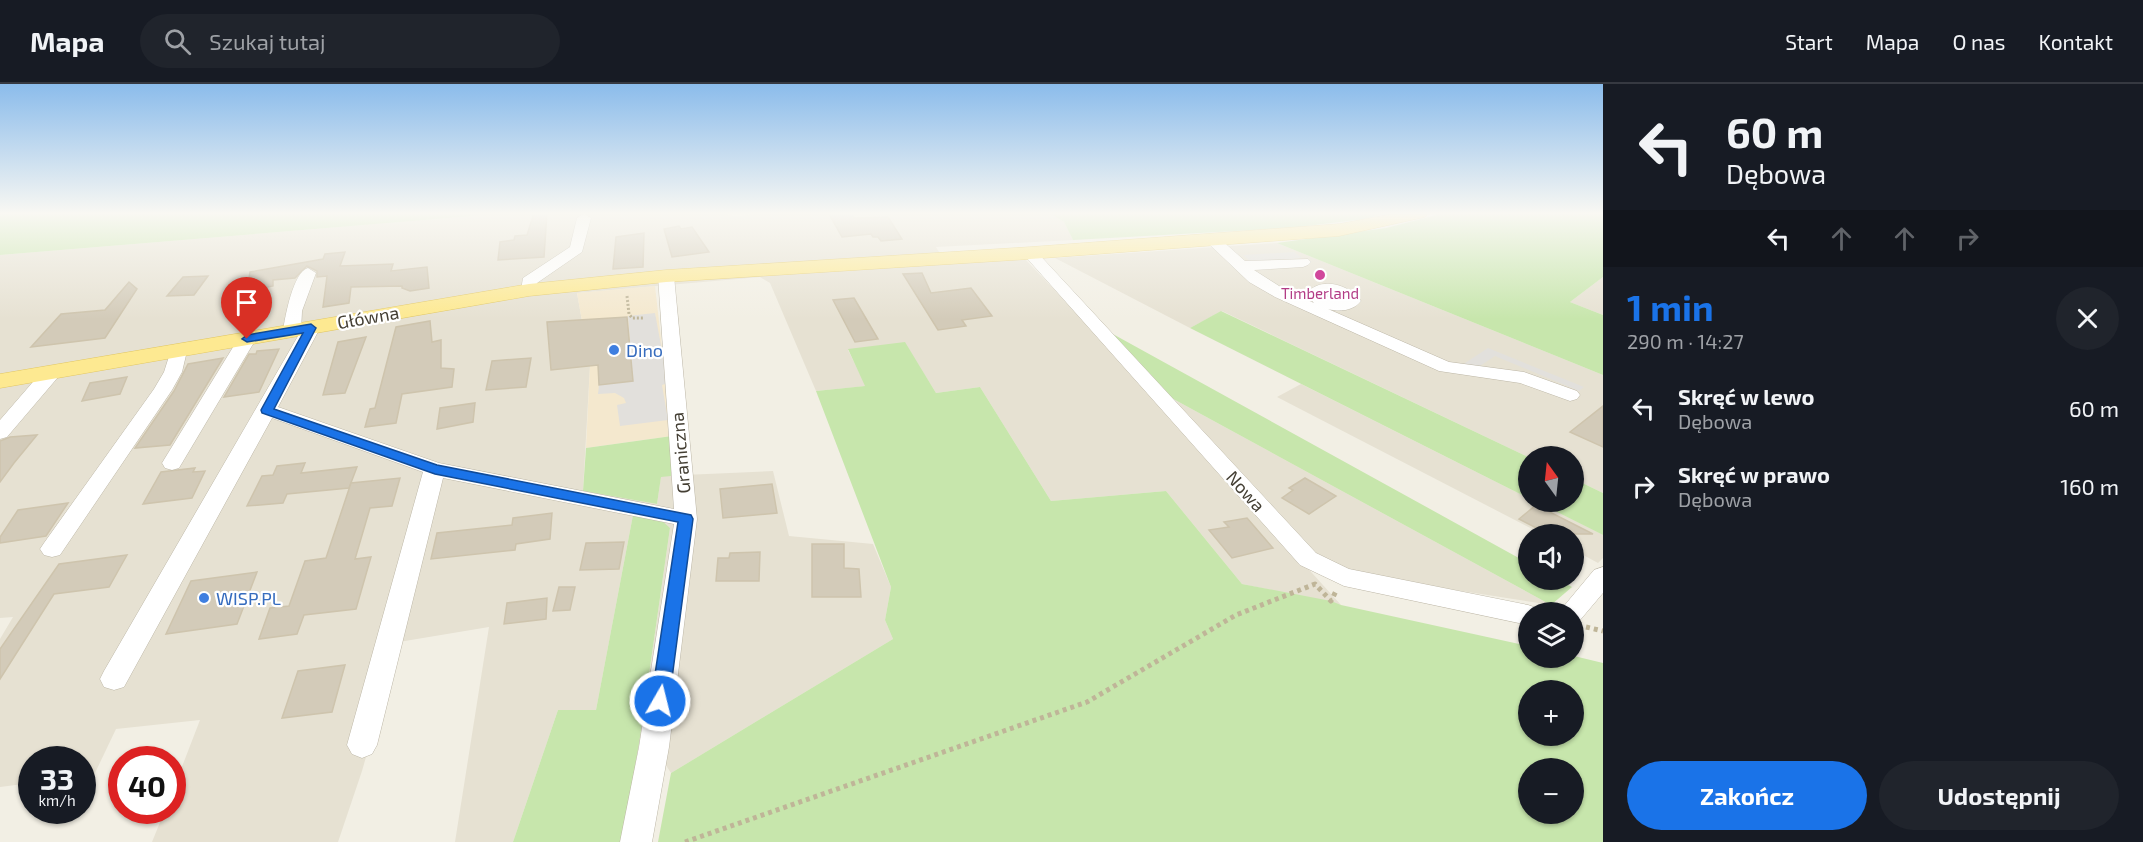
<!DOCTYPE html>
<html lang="pl">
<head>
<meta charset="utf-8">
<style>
  body { margin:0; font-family:"Exo 2",sans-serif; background:#20242c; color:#f1f3f6; height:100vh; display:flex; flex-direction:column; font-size:22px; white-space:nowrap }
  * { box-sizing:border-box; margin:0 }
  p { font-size:20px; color:#9ea1a6 }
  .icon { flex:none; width:33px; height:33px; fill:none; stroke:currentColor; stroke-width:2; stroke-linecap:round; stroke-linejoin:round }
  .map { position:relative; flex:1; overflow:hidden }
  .details { display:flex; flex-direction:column; background:#171b24; width:540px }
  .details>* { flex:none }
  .hud { background:#171b24; color:#f1f3f6; overflow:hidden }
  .needle { width:39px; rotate:345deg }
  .controls { position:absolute; left:1518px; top:362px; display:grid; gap:12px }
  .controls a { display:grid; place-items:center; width:66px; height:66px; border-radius:50%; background:#171b24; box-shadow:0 2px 4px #0004; font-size:30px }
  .speed { position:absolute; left:18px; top:662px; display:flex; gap:12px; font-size:30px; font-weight:700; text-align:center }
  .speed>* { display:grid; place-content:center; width:78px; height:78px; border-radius:50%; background:#171b24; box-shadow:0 2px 4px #0004; line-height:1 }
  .speed small { font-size:15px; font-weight:400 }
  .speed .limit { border:9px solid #d22; background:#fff; color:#111 }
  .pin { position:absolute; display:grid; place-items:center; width:51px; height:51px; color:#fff; margin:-62px -26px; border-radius:50% 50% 50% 0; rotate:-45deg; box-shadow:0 0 6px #0007 }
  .pin .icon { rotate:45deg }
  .me { position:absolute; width:66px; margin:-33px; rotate:8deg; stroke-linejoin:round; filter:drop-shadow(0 0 4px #0008) }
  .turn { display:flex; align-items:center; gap:21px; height:126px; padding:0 24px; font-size:27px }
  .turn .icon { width:78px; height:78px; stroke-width:2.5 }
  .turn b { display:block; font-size:42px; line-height:51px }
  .lanes { display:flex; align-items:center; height:57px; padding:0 24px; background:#0003; justify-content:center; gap:30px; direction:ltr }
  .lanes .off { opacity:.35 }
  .round { display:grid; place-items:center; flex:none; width:63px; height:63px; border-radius:32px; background:#20242c }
  .head { display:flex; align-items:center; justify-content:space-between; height:102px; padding:0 24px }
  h1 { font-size:36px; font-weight:700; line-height:45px; color:#1a73e8 }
  .button { display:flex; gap:12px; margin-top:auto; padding:12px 24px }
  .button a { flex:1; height:69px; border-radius:36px; background:#1a73e8; color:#fff; font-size:24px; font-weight:700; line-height:69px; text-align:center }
  .button a+a { background:#20242c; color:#f1f3f6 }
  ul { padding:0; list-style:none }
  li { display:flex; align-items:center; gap:18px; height:78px; padding:0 24px }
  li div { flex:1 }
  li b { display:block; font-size:22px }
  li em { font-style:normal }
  header { display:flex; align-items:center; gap:36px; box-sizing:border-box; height:84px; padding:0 30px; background:#171b24; border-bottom:2px solid #363941 }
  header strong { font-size:28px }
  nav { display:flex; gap:33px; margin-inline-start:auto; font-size:21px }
  .search { width:420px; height:54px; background:#20242c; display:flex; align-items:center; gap:15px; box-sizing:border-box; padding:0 21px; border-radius:33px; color:#9ea1a6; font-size:22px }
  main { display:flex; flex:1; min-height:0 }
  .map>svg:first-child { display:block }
</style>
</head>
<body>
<header>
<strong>Mapa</strong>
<div class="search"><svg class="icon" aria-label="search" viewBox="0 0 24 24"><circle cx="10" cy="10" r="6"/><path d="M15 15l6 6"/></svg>Szukaj tutaj</div>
<nav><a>Start</a><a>Mapa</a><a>O nas</a><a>Kontakt</a></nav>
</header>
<main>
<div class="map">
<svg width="1603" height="758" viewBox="0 0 1603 758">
  <rect width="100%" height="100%" fill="#f2efe4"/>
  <g fill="#e6e1d2">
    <polygon points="474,129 720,129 734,132 772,129 1050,129 1064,138 1073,156 936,163 945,178 1024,174 1089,242 1341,521 1242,500 1166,407 1051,417 980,303 936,309 905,259 848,266 866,302 816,307 770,199 760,193 577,209 590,282 583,406 657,420 661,392 773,387 789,452 873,460 891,503 885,536 893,555 671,689 654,663 639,660 670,444 633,431 596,626 558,626 513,758 455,758 489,543 399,558 362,687 338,758 152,758 165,726 172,726 173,706 200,636 116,645 85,710 83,710 82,675 32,675 31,699 0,703 0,555 13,533 0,534 0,171 473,132"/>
    <polygon points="1277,159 1603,291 1603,409 1574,395 1574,372 1528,373 1222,227 1190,244 1055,174"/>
    <polygon points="1603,193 1603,231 1570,218"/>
    <polygon points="1301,300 1528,414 1528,417 1535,417 1603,451 1603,474 1598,479 1574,466 1574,450 1542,450 1277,313"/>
    <polygon points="1166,311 1551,521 1346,489 1312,468"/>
  </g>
  <polygon fill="#f4e8ce" points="655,202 672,352 586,364 590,282 577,209"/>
  <g fill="#c7e6ac" fill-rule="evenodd">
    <polygon points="0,129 474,129 473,132 0,171"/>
    <polygon points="1050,129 1389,129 1364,135 1290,144 1073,156 1064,138"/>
    <polygon points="1444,129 1603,129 1603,193 1570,218 1603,231 1603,291 1277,159 1386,144"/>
    <polygon points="1221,227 1528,373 1528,414 1190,244"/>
    <polygon points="1111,249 1528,479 1528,495 1557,495 1572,503 1551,521 1166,311"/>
    <path d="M905 258 936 309 980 303 1051 417 1166 407 1242 500 1331 517 1341 521 1528 562V573L1574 572 1603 579V758H658L671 689 893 555 885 536 891 503 816 307 865 302 848 265ZM1528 606H1574V651H1528ZM1528 684H1574V729H1528Z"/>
    <polygon points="672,352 671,392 661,393 657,420 583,407 586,364"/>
    <polygon points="1574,395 1603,409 1603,451 1535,417 1574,417"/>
    <polygon points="633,431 661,436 670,444 639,660 622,758 513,758 558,626 596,626"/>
  </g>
  <g fill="#e2e0dc">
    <polygon points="1294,168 1302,174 1251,178 1243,171"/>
    <polygon points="655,229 668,299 662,301 668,336 620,342 617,321 626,319 624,314 615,309 598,310 599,301 633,297 628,232"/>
    <polygon points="1488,264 1584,303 1579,307 1495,272 1474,286 1462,281"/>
  </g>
  <g fill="#d3cbb9" stroke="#cec4ad" stroke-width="1.5">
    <polygon points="534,129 547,129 544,173 498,176 500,158 514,156 515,152 527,151"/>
    <polygon points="851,129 854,134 888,133 902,155 881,157 878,153 873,153 871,150 842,153 829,130"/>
    <polygon points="679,142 681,145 692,143 709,168 672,173 664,145"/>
    <polygon points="644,149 643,183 613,185 616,153"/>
    <polygon points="345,168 340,182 393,180 391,187 427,183 429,204 410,207 402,204 402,202 351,203 349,219 323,223 327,192 317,193 317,187 307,182 295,194 273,196 273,202 247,207 250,188 323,175 325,170"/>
    <polygon points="922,189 931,209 971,204 992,232 962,236 966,242 938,246 903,190"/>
    <polygon points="208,192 194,211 167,212 183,193"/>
    <polygon points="129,198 137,205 105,254 31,263 61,230 105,226"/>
    <polygon points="854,214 878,255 855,258 833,216"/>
    <polygon points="627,233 633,297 599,301 598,281 551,286 547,238"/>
    <polygon points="430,237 432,258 441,256 441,284 454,285 452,303 402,310 396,339 365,343 370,325 375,324 396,243"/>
    <polygon points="366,253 345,309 323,311 338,258"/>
    <polygon points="279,265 259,308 224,313 249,270 256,270 257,267"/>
    <polygon points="223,274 170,361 135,364 174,307 188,280"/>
    <polygon points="531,274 526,303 486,306 492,277"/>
    <polygon points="127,293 120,310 82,317 90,299"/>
    <polygon points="475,319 473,338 437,345 440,324"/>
    <polygon points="1603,322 1603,363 1570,348"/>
    <polygon points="37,351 14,379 0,398 0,357 10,353"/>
    <polygon points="305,379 301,389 357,383 349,404 287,410 283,419 247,422 262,392 273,391 277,382"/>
    <polygon points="195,384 193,388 205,387 192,414 143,420 161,388"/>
    <polygon points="400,394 392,422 370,424 355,475 371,473 356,525 304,531 297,550 259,555 270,524 289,522 305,477 326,474 351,399"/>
    <polygon points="1305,394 1336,412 1309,430 1282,414 1293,406 1289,404"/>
    <polygon points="772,400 777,429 723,434 720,405"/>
    <polygon points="68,419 46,452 0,459 0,453 18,426"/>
    <polygon points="1536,421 1593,450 1548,450 1519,435"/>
    <polygon points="552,429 550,455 516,460 515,466 431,475 437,449 512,441 513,434"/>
    <polygon points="1247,434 1273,464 1232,474 1209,446 1229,443 1224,438"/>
    <polygon points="624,458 619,485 580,486 586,459"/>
    <polygon points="812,460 844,460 844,484 859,485 861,513 812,513"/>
    <polygon points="760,468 759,497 716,497 718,474 729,474 730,469"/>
    <polygon points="127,471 109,503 54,510 0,595 0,565 59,480"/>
    <polygon points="257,488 237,540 166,550 191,497"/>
    <polygon points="559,503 575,503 570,526 553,527"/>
    <polygon points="547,514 546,535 504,540 507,519"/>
    <polygon points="345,581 332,628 282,634 298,587"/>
  </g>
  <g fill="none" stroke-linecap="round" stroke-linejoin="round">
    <defs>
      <g id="minor">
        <polygon points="584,130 591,134 582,168 537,199 535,209 523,209 521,206 523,194 570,163 577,134"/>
        <path d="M1213 152 1218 153 1245 177 1308 175 1311 178 1308 181 1303 183 1254 186 1287 207 1314 219 1306 210C1320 192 1349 200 1361 217 1353 227 1340 228 1328 225L1449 278 1524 288 1577 307 1580 311 1577 315 1570 317 1520 299 1439 287 1275 213 1249 198 1208 159 1206 156 1208 153ZM1323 210 1339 212 1343 216H1333Z"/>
        <polygon points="1030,164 1035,166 1316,469 1349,485 1528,521 1537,524 1539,528 1528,528 1528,541 1344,502 1300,481 1025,172 1022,169"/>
        <path d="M308 184 316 189 302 227 301 247 298 251H286L283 247C285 233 293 188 308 184Z"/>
        <polygon points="666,187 674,192 697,435 669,663 652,758 620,758 639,663 674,440 443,394 377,661 372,670 362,674 352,670 347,661 423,388 272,334 124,603 114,606 104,603 100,595 104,587 305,240 317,240 320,244 278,323 439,379 674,425 658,192"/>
        <polygon points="247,250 253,251 256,255 182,379 179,384 172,386 165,384 162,379 238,255 241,251"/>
        <polygon points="178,262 184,263 187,267 182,288 172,306 60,471 52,473 44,471 40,465 44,459 154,305 164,288 172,263"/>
        <polygon points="52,282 59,284 61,288 59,292 7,353 0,355 0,336 45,284"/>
        <polygon points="1603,483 1603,509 1581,535 1574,537 1574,528 1559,528 1594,486"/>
      </g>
      <polygon id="major" points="1398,129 1428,129 1425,133 1339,152 1030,175 666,198 529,212 0,304 0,290 529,200 666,186 1030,163 1339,140"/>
    </defs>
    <use href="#minor" stroke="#bdb7a7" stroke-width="1"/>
    <use href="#major" stroke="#e2c762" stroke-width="1"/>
    <polyline stroke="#bfb598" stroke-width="3" stroke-dasharray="2 2" stroke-linecap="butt" points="627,212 629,230 632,234 643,234"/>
    <g stroke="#bfb598" stroke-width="5" stroke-dasharray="4 4" stroke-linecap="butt">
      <polyline points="1586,543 1603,547"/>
      <polyline points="685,758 1087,618 1236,531 1315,500 1331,517 1336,507"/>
    </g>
    <use href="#minor" fill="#fff" fill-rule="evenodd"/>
    <use href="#major" fill="#fde991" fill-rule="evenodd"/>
  </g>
  <linearGradient id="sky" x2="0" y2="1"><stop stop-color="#8bbceb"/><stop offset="0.55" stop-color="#f9f8f3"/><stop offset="1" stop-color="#f9f8f3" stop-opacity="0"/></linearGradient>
  <rect width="1603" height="235" fill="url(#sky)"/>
  <polygon fill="#1a73e8" stroke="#114b97" stroke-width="1.5" points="311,240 316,244 274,325 437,381 691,431 693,435 669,617 666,623 660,625 654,623 651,617 678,438 435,390 262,329 261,326 303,249 247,258 242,255 247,251"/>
  <circle fill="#d1479c" stroke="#fff" stroke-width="2" cx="1320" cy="191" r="6"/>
  <g fill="#3f7fe0" stroke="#fff" stroke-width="2">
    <circle cx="614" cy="266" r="6"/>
    <circle cx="204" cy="514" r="6"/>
  </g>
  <g text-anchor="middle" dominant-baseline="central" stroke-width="4.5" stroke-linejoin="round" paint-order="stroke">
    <g font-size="15" fill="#b23c85" stroke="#fff">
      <text x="1320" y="209">Timberland</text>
    </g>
    <g font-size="18" fill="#443f34" stroke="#fff">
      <text transform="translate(368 233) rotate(-10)">Główna</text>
      <text transform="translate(680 369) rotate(-95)">Graniczna</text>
      <text transform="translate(1246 407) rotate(48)">Nowa</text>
    </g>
    <g font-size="18" fill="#366cbe" stroke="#fff" text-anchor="start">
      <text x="626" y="266">Dino</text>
      <text x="216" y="514">WISP.PL</text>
    </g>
  </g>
</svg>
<div class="controls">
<a><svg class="needle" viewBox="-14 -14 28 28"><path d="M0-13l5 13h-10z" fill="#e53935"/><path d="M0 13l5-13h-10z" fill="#9ea1a6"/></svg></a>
<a><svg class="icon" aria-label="sound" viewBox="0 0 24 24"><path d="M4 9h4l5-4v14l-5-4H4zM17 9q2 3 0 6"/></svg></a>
<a><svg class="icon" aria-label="layers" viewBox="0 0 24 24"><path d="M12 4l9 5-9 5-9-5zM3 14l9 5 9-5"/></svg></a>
<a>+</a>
<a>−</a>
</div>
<div class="speed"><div>33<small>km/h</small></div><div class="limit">40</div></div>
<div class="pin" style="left:247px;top:255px;background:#d93025"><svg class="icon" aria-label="arrive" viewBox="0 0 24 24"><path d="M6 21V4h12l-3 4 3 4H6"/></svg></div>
<svg class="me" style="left:660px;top:617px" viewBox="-20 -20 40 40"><circle r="17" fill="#1a73e8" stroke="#fff" stroke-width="3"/><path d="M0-11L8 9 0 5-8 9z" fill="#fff"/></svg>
</div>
<section class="details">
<div class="hud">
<div class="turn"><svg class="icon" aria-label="left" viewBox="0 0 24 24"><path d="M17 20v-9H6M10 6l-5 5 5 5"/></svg><div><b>60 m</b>Dębowa</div></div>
<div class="lanes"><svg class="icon" aria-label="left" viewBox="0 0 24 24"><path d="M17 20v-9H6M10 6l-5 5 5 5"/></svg><svg class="icon off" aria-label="ahead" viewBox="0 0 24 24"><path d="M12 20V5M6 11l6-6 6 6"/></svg><svg class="icon off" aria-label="ahead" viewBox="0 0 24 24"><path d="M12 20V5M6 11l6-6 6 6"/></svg><svg class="icon off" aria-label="right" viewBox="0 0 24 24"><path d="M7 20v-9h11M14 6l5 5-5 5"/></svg></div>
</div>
<div class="head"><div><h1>1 min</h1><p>290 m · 14:27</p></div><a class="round"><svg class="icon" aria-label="close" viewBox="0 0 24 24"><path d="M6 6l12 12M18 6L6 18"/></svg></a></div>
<ul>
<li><svg class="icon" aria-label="left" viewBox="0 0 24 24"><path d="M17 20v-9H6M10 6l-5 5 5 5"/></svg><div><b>Skręć w lewo</b><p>Dębowa</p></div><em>60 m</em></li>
<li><svg class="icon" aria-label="right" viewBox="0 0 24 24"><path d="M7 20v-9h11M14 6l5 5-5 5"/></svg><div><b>Skręć w prawo</b><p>Dębowa</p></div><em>160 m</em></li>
</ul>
<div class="button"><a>Zakończ</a><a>Udostępnij</a></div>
</section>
</main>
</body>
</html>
